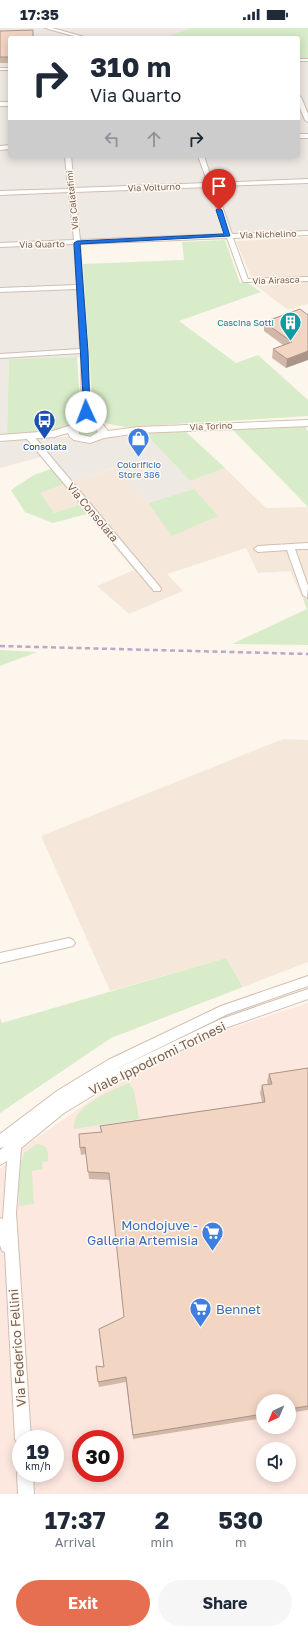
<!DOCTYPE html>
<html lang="en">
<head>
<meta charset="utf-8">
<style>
  body { margin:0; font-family:"Golos Text",sans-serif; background:#f6f6f7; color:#1f2937; height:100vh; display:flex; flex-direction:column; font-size:15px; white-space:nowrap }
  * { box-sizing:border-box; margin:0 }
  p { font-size:13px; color:#747a83 }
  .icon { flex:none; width:22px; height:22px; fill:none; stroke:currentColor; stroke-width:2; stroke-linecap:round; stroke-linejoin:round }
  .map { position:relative; height:1466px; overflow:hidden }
  .details { display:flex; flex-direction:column; background:#fff; flex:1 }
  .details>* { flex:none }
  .top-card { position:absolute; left:8px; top:8px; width:292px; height:122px; border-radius:4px; box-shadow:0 2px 10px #0003; background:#fff; color:#1f2937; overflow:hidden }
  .needle { width:26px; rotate:224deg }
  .tools { position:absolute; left:256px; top:1366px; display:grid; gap:8px }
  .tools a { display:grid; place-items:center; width:40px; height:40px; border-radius:50%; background:#fff; box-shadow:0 2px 10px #0003; font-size:20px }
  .speed { position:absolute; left:12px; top:1402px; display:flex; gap:8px; font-size:20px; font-weight:700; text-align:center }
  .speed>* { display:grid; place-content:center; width:52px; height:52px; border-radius:50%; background:#fff; box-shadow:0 2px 10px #0003; line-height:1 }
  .speed small { font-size:10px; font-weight:400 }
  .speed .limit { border:6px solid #d22; background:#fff; color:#111 }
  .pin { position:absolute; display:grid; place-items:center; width:34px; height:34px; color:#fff; margin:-41px -17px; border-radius:50% 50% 50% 0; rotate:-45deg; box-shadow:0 0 4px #0007 }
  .pin .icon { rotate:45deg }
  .me { position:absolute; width:44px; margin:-22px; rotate:358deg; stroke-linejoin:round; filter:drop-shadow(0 0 3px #0008) }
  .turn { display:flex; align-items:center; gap:14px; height:84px; padding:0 16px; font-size:18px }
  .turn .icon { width:52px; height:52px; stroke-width:2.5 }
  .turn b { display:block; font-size:28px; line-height:34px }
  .lanes { display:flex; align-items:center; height:38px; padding:0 16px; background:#0003; justify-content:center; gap:20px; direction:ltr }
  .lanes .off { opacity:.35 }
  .eta { display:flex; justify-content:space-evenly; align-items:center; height:68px; text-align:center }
  .eta b { font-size:24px; font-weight:700; line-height:28px }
  .cta { display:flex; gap:8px; margin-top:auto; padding:8px 16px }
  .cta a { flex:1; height:46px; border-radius:24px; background:#e76f51; color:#fff; font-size:16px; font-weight:700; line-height:46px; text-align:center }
  .cta a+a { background:#f6f6f7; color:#1f2937 }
  .status { display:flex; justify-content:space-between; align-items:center; height:28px; padding:0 20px; background:#fff; direction:ltr }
  .status svg { height:11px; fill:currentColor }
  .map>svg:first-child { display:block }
</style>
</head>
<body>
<div class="status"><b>17:35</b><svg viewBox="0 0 49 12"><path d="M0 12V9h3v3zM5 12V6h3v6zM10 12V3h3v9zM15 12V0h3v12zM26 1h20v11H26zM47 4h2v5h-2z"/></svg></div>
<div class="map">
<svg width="308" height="1466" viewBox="0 0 308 1466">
  <rect width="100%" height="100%" fill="#fdf6ec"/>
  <g fill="#f5e8da">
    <polygon points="308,209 308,276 288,282 254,256 236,213"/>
    <polygon points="115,440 148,475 172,507 194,461 190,453 225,440 266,480 308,479 308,571 303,571 290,543 258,545 246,520 167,546 183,563 129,586 97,558 134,542 80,478 54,485 39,464"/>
    <polygon points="283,711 308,712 308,934 243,959 226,930 110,963 41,808"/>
  </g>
  <path fill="#fde8e0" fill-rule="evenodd" d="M308 975V1466H0V1141L24 1119 103 1064 207 1008ZM263 1373H289V1399H263ZM21 1411H55V1445H21ZM81 1411H115V1445H81ZM263 1421H289V1447H263Z"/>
  <g fill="#efe9e4">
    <polygon points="0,0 191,0 162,10 10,10 10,128 298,128 298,30 308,30 308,208 81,216 90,329 9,331 7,406 0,406"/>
    <polygon points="145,405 190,453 194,461 148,475 114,440 71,454 33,410 68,409 80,413 93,414 101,412 110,408"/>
    <polygon points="25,411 41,429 0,440 0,412"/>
  </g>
  <g fill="#d8ecc9">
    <polygon points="191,0 308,0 308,30 298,30 298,10 162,10"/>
    <path d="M225 212 240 255H248L261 264 179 293 236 335 258 327 308 372V388L125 399C110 396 101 397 93 383L83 236 184 232 182 214Z"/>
    <path d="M77 329 81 387C67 408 30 404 7 406L9 331Z"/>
    <polygon points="88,397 97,400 98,404 91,408 80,406 80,400"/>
    <polygon points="305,398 308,404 308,479 232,401"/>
    <polygon points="185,403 225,440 190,453 145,405"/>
    <polygon points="51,441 64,456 40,465 54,485 80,477 87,486 53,495 25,484 11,462 34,447"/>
    <polygon points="194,461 218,488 172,508 148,475"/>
    <polygon points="303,571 308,571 308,617 232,616 307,581"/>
    <polygon points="0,622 37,624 0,638"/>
    <polygon points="226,930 243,959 111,1010 0,1085 0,990 2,995"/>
    <path d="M129 1055 134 1062 139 1091 74 1101C74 1099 74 1095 75 1092 80 1076 114 1061 129 1055Z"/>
    <polygon points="37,1116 45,1118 48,1124 48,1133 42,1134 43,1141 32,1143 34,1176 19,1178 18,1154 21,1134 24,1125"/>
  </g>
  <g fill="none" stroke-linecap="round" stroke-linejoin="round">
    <defs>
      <g id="minor">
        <polygon points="45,0 52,0 88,10 81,10"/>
        <rect x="298" y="31" width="10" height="2"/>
        <rect x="0" y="40" width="10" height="2"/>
        <polygon points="298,67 301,69 308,86 308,94 305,92 298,75"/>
        <rect x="0" y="74" width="10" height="4"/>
        <rect x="298" y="106" width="10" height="4"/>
        <polygon points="10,117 10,121 0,122 0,118"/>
        <path d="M65 128H71L74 160 208 155 198 128H204L213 155 308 151V155L215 158 232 206 308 203V207L233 210 248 251 308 249V253L243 254 227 210 80 216 87 323 90 384 81 399H75L74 397 82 384 81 325 0 330V326L80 321 77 261 0 264V260L77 257 74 216 0 219V215L74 212 69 164 0 167V163L68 161ZM209 159 226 206 80 212 75 164Z"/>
        <polygon points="26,406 32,406 160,559 161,561 160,563 154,563 26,410"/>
        <polygon points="308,515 308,521 295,521 308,558 307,570 303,567 287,522 258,524 254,521 258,518"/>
        <polygon points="69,910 73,912 75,915 73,918 0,935 0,925"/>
        <polygon points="308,948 308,958 228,986 108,1045 221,991 308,961 308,971 228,999 115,1054 64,1085 21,1120 16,1185 31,1411 21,1411 21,1418 18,1416 15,1411 5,1224 2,1223 0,1217 0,1190 3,1191 7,1133 0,1137 0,1122 4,1119 0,1120 0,1106 57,1063 108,1032 221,978"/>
        <polygon points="21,1439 21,1445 33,1445 34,1466 18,1466 17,1445"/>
      </g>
      <path id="secondary" d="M87 392 101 394 108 403 138 399 308 392V398L138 405 104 410 90 415 74 412 70 409 68 405 54 409 0 413V407L53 403ZM88 398 94 399 98 404 90 409 79 406V401Z"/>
    </defs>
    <use href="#minor" stroke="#d1beb0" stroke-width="2"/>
    <use href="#secondary" stroke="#d6c0b0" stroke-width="2"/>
    <use href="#minor" fill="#fff" fill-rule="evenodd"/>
    <use href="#secondary" fill="#fff" fill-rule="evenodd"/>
    <polyline stroke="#b9a8c9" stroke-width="2.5" stroke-dasharray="5 3.5" stroke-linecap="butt" points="0,618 308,626"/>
  </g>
  <g fill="#d1b7a8">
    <polygon points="0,3 10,10 10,35 0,35"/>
    <polygon points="300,281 286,340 272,330 273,321 283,317 264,303 264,294"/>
    <polygon points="308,1040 308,1382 289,1385 289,1373 263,1373 263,1390 133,1411 126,1354 99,1359 98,1354 124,1289 110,1152 89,1151 86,1126 81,1127 80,1120 101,1104 100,1098 262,1074 260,1065 262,1057 268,1057 267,1053 269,1046"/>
  </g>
  <polygon fill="#aa9588" points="308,323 308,332 286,340 287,331"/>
  <g fill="#f3d5c3" stroke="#aa9588">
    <polygon points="33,2 33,10 10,10 10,29 0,29 0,3"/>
    <polygon points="300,281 308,287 308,323 287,331 273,321 292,314 264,294"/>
    <polygon points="308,1040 308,1378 289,1381 289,1373 263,1373 263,1386 133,1407 126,1349 98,1354 96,1338 104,1339 99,1301 124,1289 109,1145 88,1144 85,1119 80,1120 79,1106 102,1104 100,1098 265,1074 262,1057 272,1056 269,1046"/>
  </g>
  <polygon fill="#1a73e8" stroke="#114b97" points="219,180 222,182 230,208 80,216 88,324 90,384 84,385 74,215 77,213 224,206 216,182"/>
  <defs>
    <symbol id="building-pin" viewBox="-11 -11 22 30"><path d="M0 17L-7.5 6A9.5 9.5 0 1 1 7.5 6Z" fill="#0f9aa8" stroke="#fffaf3"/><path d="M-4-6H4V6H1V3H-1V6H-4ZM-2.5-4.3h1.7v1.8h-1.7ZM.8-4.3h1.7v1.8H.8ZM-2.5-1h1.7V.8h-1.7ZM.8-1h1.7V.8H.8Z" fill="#fff"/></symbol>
    <symbol id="bus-pin" viewBox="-11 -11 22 30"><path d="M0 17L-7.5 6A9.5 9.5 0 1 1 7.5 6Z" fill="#1a4fb4" stroke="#fffaf3"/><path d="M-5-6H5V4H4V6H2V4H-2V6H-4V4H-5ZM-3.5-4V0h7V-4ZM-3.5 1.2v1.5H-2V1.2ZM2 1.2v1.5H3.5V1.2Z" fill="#fff"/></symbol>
    <symbol id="shop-pin" viewBox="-11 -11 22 30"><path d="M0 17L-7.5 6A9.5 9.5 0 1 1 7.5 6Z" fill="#3f7fe0" stroke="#fffaf3"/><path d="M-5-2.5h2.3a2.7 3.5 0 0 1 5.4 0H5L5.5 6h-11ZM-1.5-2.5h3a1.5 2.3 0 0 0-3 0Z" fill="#fff"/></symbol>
    <symbol id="supermarket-pin" viewBox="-11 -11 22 30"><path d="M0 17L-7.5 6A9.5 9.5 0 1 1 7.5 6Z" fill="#3f7fe0" stroke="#fffaf3"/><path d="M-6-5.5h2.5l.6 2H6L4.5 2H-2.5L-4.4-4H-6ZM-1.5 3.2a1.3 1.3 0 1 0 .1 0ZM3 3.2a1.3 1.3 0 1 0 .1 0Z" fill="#fff"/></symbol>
  </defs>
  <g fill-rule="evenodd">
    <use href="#building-pin" x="278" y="282" width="25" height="34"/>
    <use href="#bus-pin" x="32" y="380" width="25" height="34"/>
    <use href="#shop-pin" x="126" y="398" width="25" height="34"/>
    <use href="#supermarket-pin" x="200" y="1192" width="25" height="34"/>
    <use href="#supermarket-pin" x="188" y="1268" width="25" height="34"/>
  </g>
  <g text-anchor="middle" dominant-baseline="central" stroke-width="3" stroke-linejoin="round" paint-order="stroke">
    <g font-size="9" fill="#7a5c4d" stroke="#fffaf3">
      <text transform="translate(154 159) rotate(-2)">Via Volturno</text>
      <text transform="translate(72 172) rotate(-96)">Via Calatafimi</text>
      <text transform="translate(268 206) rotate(-2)">Via Nichelino</text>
      <text transform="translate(42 216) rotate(-1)">Via Quarto</text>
      <text transform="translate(276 252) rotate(-2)">Via Airasca</text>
      <text transform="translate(211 398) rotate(-3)">Via Torino</text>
    </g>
    <g font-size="9" fill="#0d838f" stroke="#fffaf3" text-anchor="end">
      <text x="274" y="294">Cascina Sotti</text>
    </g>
    <g font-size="9" fill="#164399" stroke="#fffaf3">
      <text x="45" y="418">Consolata</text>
    </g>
    <g font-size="9" fill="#366cbe" stroke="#fffaf3">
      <text x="139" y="436">Colorificio<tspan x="139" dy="10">Store 386</tspan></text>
    </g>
    <g font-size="11" fill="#7a5c4d" stroke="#fffaf3">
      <text transform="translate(93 484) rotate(50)">Via Consolata</text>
    </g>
    <g font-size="13" fill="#7a5c4d" stroke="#fffaf3">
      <text transform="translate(157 1030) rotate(-26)">Viale Ippodromi Torinesi</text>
      <text transform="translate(17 1320) rotate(-94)">Via Federico Fellini</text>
    </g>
    <g font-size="13" fill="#366cbe" stroke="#fffaf3" text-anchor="end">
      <text x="198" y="1197">Mondojuve -<tspan x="198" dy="15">Galleria Artemisia</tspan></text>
      <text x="216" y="1281" text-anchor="start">Bennet</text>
    </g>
  </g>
</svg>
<div class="tools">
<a><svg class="needle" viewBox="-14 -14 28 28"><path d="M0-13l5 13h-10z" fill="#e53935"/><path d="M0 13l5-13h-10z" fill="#747a83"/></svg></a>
<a><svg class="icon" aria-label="sound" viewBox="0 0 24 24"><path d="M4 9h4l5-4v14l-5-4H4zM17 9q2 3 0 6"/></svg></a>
</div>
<div class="speed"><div>19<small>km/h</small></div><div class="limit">30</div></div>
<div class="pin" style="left:219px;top:182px;background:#d93025"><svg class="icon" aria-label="arrive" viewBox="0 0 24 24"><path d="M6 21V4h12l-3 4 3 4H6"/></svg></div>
<svg class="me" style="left:86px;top:384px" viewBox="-20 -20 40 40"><circle r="19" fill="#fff"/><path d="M0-13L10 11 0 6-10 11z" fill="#1a73e8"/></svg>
<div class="top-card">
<div class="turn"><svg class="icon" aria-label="right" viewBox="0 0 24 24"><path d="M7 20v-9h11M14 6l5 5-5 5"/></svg><div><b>310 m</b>Via Quarto</div></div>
<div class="lanes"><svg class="icon off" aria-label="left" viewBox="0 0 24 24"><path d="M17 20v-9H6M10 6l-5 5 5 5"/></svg><svg class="icon off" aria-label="ahead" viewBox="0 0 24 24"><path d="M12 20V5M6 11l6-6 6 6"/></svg><svg class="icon" aria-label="right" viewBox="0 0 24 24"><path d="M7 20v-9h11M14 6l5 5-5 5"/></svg></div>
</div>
</div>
<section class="details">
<div class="eta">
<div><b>17:37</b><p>Arrival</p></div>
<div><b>2</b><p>min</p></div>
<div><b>530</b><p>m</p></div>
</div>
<div class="cta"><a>Exit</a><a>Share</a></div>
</section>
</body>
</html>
